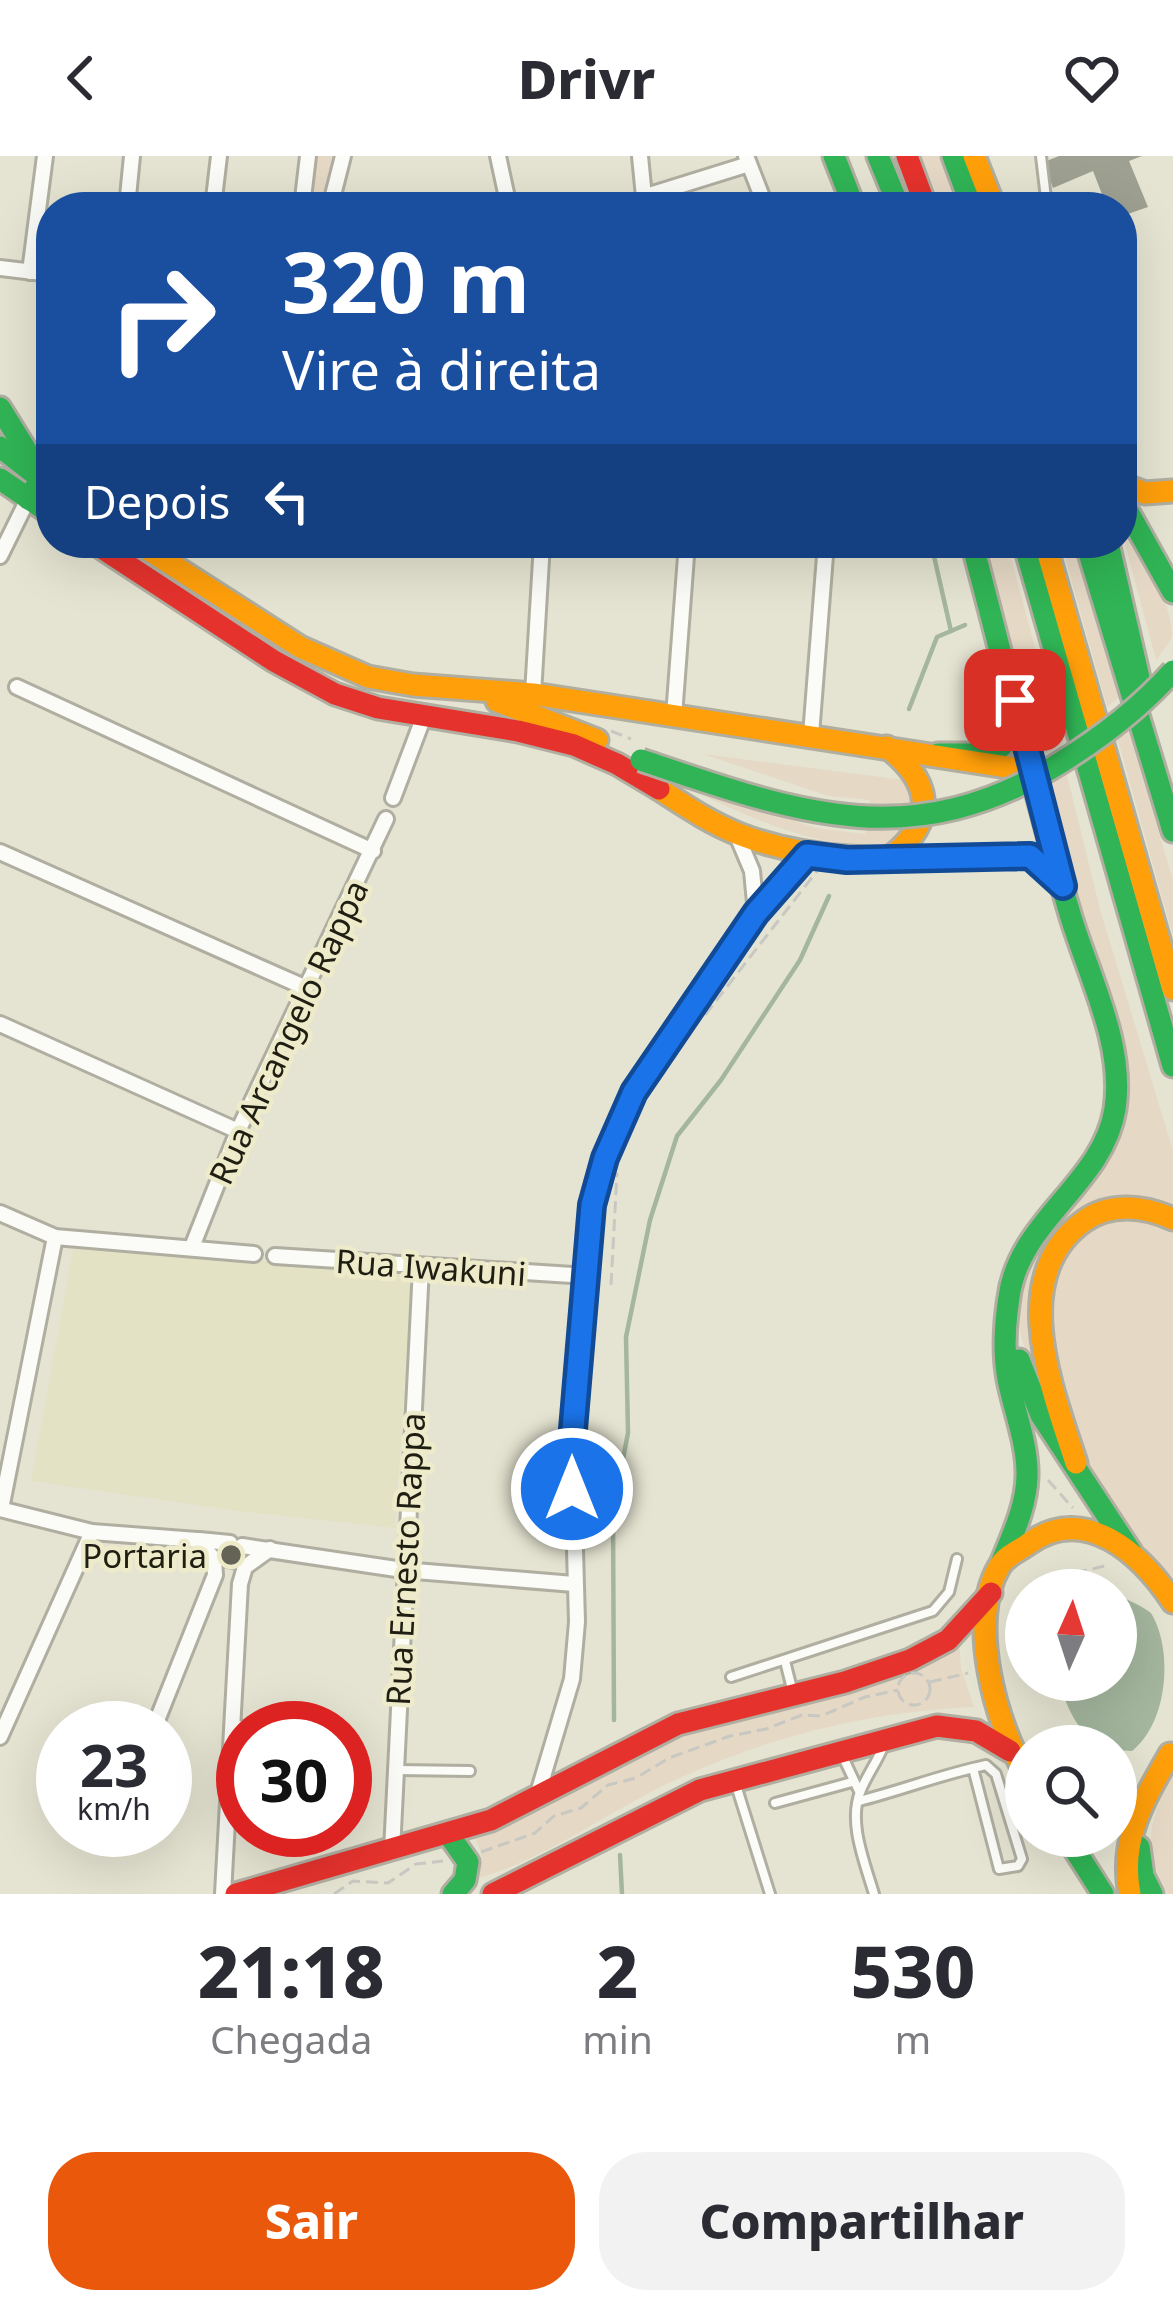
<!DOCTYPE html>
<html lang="pt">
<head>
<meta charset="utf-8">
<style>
  body { margin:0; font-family:"Noto Sans",sans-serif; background:#f2f2f3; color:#2b2b33; height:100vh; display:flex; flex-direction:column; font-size:45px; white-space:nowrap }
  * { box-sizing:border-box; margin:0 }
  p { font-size:39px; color:#7c7c81 }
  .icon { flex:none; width:66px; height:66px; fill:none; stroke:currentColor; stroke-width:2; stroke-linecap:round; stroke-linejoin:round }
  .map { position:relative; height:1738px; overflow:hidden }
  .sheet { display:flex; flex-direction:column; background:#fff; flex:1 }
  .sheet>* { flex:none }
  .banner { position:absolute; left:36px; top:36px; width:1101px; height:366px; border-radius:48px; box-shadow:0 12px 48px #0002; background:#1a4fa0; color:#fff; overflow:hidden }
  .needle { width:78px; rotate:3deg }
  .tools { position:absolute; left:1005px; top:1413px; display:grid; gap:24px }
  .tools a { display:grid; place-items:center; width:132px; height:132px; border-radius:50%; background:#fff; box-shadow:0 12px 48px #0002; font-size:60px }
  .speed { position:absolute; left:36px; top:1545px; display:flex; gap:24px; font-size:60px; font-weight:700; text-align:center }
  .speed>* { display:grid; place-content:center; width:156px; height:156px; border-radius:50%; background:#fff; box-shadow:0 12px 48px #0002; line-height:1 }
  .speed small { font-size:30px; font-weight:400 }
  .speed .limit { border:18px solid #d22; background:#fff; color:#111 }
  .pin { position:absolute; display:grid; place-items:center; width:102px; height:102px; color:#fff; margin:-51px; border-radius:24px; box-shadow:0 6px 18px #0006 }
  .me { position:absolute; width:132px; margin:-66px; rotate:0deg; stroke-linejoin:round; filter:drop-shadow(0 0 9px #0008) }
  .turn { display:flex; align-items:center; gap:42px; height:252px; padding:0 48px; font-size:54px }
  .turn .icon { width:156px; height:156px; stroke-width:2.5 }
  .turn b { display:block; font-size:84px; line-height:102px }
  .then { display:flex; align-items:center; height:114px; padding:0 48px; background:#0003; gap:24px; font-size:45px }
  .eta { display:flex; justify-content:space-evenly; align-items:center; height:204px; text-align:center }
  .eta b { font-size:72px; font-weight:800; line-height:84px }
  .primary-button { display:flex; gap:24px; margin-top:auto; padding:24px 48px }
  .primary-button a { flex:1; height:138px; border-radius:48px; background:#ea580c; color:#fff; font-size:48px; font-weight:800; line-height:138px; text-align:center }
  .primary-button a+a { background:#f2f2f3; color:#2b2b33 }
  header { display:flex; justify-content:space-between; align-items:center; height:156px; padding:0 48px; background:#fff; font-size:54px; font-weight:800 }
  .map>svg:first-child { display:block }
</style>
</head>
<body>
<header><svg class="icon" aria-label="back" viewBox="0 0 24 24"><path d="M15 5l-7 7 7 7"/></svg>Drivr<svg class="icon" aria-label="heart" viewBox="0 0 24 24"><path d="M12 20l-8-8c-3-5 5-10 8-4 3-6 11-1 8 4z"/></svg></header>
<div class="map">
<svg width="1173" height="1738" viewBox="0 0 1173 1738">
  <rect width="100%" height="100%" fill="#e5e4d2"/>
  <polygon fill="#e4e2c4" points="74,1089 412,1118 395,1372 238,1355 31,1325"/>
  <g fill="#e5d8c5">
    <polygon points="317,0 333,0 320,51 312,51"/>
    <polygon points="921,0 939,0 959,51 942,51"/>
    <path d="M1122 358C1138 386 1173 448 1172 480 1169 488 1161 497 1156 504L1122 377Z"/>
    <polygon points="982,387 1007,387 1060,584 1040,596"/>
    <polygon points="1061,387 1077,387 1120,541 1107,551"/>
    <polygon points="1127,571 1173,724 1173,780 1117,581"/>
    <path d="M703 598 904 624C919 648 912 663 901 688 823 698 754 663 685 631L817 672 865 678 870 644 828 640Z"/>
    <path d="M1066 615 1100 753 1173 995V1049L1062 1069 1041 1216C1014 1190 1012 1137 1029 1103 1049 1064 1089 1018 1115 981L1066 694 1050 624Z"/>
    <polygon points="1118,1061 1173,1071 1173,1421 1144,1392 1095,1320 1083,1294 1047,1157 1061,1098 1074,1082"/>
    <path d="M959 1483 961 1512 974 1551C862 1556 753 1584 653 1635 595 1665 543 1703 479 1722L481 1696 474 1680 630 1593Z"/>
    <path d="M1173 1620V1738H1168C1141 1689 1148 1667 1173 1620Z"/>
  </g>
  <path fill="#a4b69e" d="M1116 1438C1127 1444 1141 1449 1151 1457 1173 1493 1169 1566 1132 1595L1116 1594V1590C1080 1589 1068 1553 1058 1524H1116Z"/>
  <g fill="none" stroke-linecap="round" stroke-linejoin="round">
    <g stroke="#a4b69e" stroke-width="4.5">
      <polyline points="931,387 951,475"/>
      <polyline points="909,553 937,481 965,469"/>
      <polyline points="614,1564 613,1355 628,1277 626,1181 650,1064 677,980 721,924 800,804 829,740"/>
      <polyline points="620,1699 622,1738"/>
    </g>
  </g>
  <g fill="#9ea092">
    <polygon points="1059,0 1142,0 1129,5 1148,51 1122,60 1122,51 1107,51 1093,15 1053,32 1044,6"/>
    <polygon points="232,1383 243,1388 233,1414 221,1409 225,1400 220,1398 224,1387"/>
  </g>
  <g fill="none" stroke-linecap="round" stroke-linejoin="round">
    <polyline stroke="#bdbcac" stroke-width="14" stroke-dasharray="14 7" stroke-linecap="butt" points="223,1405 236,1408"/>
    <defs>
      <g id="lane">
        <polyline points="1041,0 1047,51"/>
        <polyline points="785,1505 792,1533"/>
        <polyline points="731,1521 933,1455 949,1436 957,1403"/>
        <polyline points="233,1569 279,1572"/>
        <polyline points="842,1599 859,1635"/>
        <polyline points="397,1614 470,1615"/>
        <polyline points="735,1626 770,1738"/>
        <path d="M859 1645C902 1634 943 1618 986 1609L996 1618 1022 1703 1018 1710 999 1713 973 1612"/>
        <polyline points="775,1647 852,1626"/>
        <path d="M874 1738C865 1707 847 1665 861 1634 867 1619 877 1606 883 1591"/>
      </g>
      <g id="street">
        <polyline points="498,0 509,51"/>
        <polyline points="640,0 645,51"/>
        <polyline points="746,0 766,51"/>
        <polyline points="643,41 749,8"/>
        <polyline points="127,51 132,0"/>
        <polyline points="213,51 219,0"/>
        <polyline points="302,51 308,0"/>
        <polyline points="330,51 343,0"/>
        <polyline points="0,112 51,118"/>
        <polyline points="30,116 45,0"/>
        <polyline points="0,400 28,343"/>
        <polyline points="17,531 373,695"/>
        <polyline points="533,538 542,387"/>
        <polyline points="674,560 687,387"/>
        <polyline points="811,579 826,387"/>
        <polyline points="393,642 424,560"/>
        <polyline points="736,677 752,715 756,757"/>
        <polyline points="0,696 304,831"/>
        <polyline points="0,868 238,975"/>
        <polyline points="0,1057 55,1081 254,1098"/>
        <polyline points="192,1091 238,975 386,663"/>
        <polyline points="275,1100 588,1120"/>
        <polyline points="0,1353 92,1376 197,1384 214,1403 215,1419 154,1572"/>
        <polyline points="1,1353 55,1081"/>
        <polyline points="199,1384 230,1387"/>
        <polyline points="242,1390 403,1414 574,1428"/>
        <polyline points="0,1581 92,1376"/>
        <polyline points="536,1644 572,1523 577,1466 572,1285 592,1049 605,1002 634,936 756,757 807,699"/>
        <polyline points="109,1675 110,1674"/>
        <polyline points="392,1695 421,1111"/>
        <polyline points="223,1738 240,1428 245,1411 270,1393"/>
      </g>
      <g id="fast">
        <polyline points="834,0 854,51"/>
        <polyline points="878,0 899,51"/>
        <polyline points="953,0 972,51"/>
        <polyline points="0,252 39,315 41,323 28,343"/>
        <polyline points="0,291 36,319"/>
        <polyline points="0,323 51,358"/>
        <polyline points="1122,345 1173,436"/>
        <path d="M972 387C1005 510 1034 636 1070 758 1088 819 1125 888 1115 953 1103 1028 1019 1064 1009 1141 1005 1167 1003 1196 1008 1223 1014 1255 1028 1287 1027 1321 1026 1352 1012 1380 1001 1408"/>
        <polyline points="1024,387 1173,910"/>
        <polyline points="1086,387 1173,675"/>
        <polyline points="1108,387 1142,535"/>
        <polyline points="938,598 980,598 1001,591 1013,572 1015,555"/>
        <polyline points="1019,1204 1041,1259 1131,1396"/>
        <polyline points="449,1679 468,1706 465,1724 453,1738"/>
        <polyline points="1066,1680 1103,1738"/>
        <polyline points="1139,1691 1143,1720 1152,1738"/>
      </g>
      <g id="slow">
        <polyline points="974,0 994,51"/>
        <polyline points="1122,328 1145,337 1173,335"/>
        <polyline points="138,387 300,491 368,521 413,529 533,538 1033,615"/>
        <polyline points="1045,387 1173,833"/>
        <polyline points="497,545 597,584"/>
        <path d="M887 591C931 625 938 663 892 700"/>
        <path d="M659 633C685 650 712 668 741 679 832 714 934 700 1030 700L1062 729"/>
        <path d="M1076 1307C1052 1233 1006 1120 1084 1065 1110 1046 1145 1050 1173 1063"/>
        <path d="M1026 1618C996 1569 967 1465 999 1411 1005 1400 1018 1395 1028 1388 1085 1346 1141 1398 1173 1446"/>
        <path d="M1130 1738C1119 1684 1144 1643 1170 1598"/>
      </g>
      <g id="jam">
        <polyline points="907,0 926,51"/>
        <polyline points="94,387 274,505 335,538 378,552 518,575 574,589 617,608 659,633"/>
        <polyline points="236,1738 491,1664 678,1568 845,1526 910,1504 948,1484 991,1437"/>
        <polyline points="493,1738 700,1634 937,1570 976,1575 1010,1595"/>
      </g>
    </defs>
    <use href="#lane" stroke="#afaea0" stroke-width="14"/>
    <use href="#street" stroke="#afaea0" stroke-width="20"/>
    <use href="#fast" stroke="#afaea0" stroke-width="27"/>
    <use href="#slow" stroke="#afaea0" stroke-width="27"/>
    <use href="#jam" stroke="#afaea0" stroke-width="27"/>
    <g stroke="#c8c8c2" stroke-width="3" stroke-dasharray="12 6" stroke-linecap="butt">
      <polyline points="611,575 631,583"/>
      <polyline points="705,859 817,715"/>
      <polyline points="611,1129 617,1017"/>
      <polyline points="1048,1324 1073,1352"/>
      <polyline points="1075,1417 1109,1409"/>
      <circle cx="914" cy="1533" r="16"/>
      <polyline points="930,1526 968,1517"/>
      <polyline points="481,1696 535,1677 554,1660 581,1652 608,1629 636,1622 669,1602 730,1580 766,1573 802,1559 821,1560 865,1541 898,1534"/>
      <polyline points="334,1738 353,1725 388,1727 416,1708 443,1705"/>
    </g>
    <use href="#lane" stroke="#fbfbf8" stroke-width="8"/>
    <use href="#street" stroke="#fbfbf8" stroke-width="14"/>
    <use href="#fast" stroke="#30b455" stroke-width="21"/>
    <use href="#slow" stroke="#ff9f0a" stroke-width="21"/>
    <use href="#jam" stroke="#e5322d" stroke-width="21"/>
    <defs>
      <path id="fast-bridge" d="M641 604C795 656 910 700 1060 607 1102 581 1140 552 1173 515"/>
    </defs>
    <use href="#fast-bridge" stroke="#afaea0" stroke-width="27" stroke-linecap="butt"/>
    <use href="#fast-bridge" stroke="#30b455" stroke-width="21"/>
  </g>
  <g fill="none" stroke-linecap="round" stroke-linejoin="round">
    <defs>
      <polyline id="route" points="572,1333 572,1285 592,1049 605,1002 634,936 756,757 807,699 847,704 1030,700 1063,730 1015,544"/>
    </defs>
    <use href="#route" stroke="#114b97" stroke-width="30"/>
    <use href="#route" stroke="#1a73e8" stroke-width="21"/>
  </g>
  <circle fill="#646355" stroke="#edebca" stroke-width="4.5" cx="231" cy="1399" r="12"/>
  <g text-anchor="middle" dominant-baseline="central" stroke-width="9" stroke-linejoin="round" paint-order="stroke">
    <g font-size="33" fill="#1f1e12" stroke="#edebca">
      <text transform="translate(288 876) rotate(-65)">Rua Arcangelo Rappa</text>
      <text transform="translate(431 1111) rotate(4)">Rua Iwakuni</text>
      <text transform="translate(405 1403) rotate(-87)">Rua Ernesto Rappa</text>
    </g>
    <g font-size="33" fill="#1f1e12" stroke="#edebca" text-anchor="end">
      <text x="207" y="1399">Portaria</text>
    </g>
  </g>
</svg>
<div class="tools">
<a><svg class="needle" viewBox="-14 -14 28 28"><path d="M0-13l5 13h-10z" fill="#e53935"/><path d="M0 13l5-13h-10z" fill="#7c7c81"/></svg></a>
<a><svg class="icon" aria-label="search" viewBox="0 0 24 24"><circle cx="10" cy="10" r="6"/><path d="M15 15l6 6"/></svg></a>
</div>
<div class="speed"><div>23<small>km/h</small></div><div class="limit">30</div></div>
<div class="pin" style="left:1015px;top:544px;background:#d93025"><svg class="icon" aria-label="arrive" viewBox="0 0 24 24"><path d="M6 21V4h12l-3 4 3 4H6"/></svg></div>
<svg class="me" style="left:572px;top:1333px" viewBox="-20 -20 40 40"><circle r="17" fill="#1a73e8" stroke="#fff" stroke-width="3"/><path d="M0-11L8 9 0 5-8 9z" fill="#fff"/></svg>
<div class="banner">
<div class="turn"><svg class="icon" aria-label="right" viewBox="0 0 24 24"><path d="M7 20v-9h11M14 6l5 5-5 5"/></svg><div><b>320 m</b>Vire à direita</div></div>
<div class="then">Depois<svg class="icon" aria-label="left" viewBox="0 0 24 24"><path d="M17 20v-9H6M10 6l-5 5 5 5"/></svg></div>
</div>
</div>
<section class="sheet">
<div class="eta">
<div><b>21:18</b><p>Chegada</p></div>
<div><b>2</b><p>min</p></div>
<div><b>530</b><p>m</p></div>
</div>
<div class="primary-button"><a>Sair</a><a>Compartilhar</a></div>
</section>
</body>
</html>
